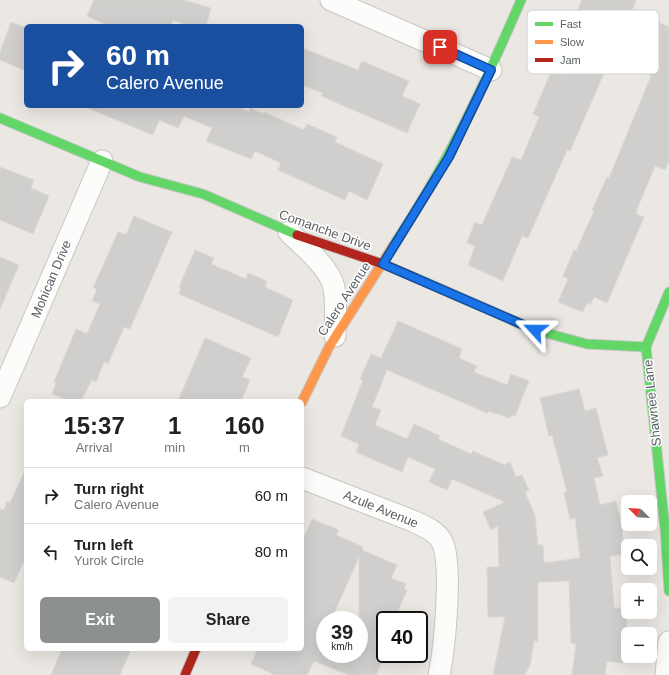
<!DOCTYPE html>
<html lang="en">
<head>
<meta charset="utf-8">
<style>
  body { margin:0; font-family:Arial,sans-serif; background:#f2f2f2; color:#222; height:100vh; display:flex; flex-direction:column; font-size:15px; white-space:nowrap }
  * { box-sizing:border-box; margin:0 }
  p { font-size:13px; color:#767676 }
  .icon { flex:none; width:22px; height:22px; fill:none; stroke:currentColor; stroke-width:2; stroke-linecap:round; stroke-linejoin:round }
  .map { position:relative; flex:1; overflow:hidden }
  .side { position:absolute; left:24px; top:399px; width:280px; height:252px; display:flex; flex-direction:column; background:#fff; border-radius:6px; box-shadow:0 4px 16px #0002 }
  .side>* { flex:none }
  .guide { position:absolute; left:24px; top:24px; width:280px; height:84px; border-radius:6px; box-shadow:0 4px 16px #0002; background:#1a4fa0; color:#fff; overflow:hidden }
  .needle { width:26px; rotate:294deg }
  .fabs { position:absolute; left:621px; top:495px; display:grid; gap:8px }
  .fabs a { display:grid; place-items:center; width:36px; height:36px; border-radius:6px; background:#fff; box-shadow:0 4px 16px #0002; font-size:20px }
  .speed { position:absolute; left:316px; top:611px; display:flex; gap:8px; font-size:20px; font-weight:700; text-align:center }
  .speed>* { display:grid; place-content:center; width:52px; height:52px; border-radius:50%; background:#fff; box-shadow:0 4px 16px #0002; line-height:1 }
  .speed small { font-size:10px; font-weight:400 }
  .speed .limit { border:2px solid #111; border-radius:6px; background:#fff; color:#111 }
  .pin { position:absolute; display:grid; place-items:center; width:34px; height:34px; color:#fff; margin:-17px; border-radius:8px; box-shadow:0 2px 6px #0006 }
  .me { position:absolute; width:44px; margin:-22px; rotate:294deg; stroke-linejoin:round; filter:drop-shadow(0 0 3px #0008) }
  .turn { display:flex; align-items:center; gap:14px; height:84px; padding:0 16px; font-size:18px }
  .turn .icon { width:52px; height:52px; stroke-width:2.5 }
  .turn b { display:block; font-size:28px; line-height:34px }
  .eta { display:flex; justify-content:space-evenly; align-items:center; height:68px; text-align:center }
  .eta b { font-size:24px; font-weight:700; line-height:28px }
  .cta { display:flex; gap:8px; margin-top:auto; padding:8px 16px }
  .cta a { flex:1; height:46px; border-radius:6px; background:#8d9091; color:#fff; font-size:16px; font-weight:700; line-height:46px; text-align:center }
  .cta a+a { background:#f2f2f2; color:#222 }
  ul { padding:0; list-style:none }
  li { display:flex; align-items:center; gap:12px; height:56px; padding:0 16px; border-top:1px solid #e0e0e0 }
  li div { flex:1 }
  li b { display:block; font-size:15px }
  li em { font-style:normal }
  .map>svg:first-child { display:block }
</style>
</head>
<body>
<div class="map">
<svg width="669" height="675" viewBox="0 0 669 675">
  <rect width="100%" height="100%" fill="#ebe8e4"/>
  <g fill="#d1cfcd" stroke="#dad8d4" fill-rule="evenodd">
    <polygon points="94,0 184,0 211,8 206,26 190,26 173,20 171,26 110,26 87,16"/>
    <polygon points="582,0 636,0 632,11 669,27 669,161 665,170 655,166 637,209 636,214 644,217 607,303 594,297 590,305 587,303 583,312 558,302 568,279 563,276 574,250 576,251 594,211 592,210 607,177 609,178 651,76 611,57 570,151 567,150 528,238 522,236 503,281 468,265 475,246 467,243 475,222 482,225 512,157 521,160 539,117 533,114 552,70 563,75 583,28 572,24"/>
    <polygon points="11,22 26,28 26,71 0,60 0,52"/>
    <polygon points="302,48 358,70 362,61 409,81 402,96 420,104 407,133 321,96 323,93 302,85"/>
    <polygon points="83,106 236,106 249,112 250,108 264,114 264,112 304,130 307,124 337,137 335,142 383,164 367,200 349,191 345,200 278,170 281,163 255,151 251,159 206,141 212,128 184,116 178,128 159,120 153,135"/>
    <polygon points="0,167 34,180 31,188 49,196 33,234 0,220"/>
    <polygon points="134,216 172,232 130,329 124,327 108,364 104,362 96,382 92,380 81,401 70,401 52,394 56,383 54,382 76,329 87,334 100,304 92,301 97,289 93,288 118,232 126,235"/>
    <polygon points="195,250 214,258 211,264 246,279 248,273 267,281 265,287 293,300 278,337 179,294 181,288 179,287"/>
    <polygon points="0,257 19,265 0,309"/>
    <polygon points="398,321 462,349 459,358 477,366 474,372 507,385 511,374 529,381 515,416 511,415 510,418 488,411 487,413 387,370 372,407 381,410 375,425 407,439 414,424 440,436 438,439 471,454 473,451 504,465 510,462 516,477 522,475 529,490 525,492 535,516 538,545 543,545 544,563 580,558 575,518 570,519 564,493 567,492 552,435 549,436 540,398 579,389 585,411 596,408 608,455 597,458 603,476 594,478 600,505 616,501 621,522 625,554 610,556 614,608 626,608 627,630 623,663 607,661 605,675 572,675 576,644 571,643 569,581 538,582 538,641 534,641 530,665 525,675 493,675 505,617 488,617 487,567 499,567 498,526 491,530 483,512 505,502 452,479 447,490 429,482 435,469 408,457 402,472 356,452 359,444 341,436 363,380 360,379 371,354 381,358"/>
    <polygon points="205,338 251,358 242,377 250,380 241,401 178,401"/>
    <polygon points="26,468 26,557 14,583 0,577 0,508 4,510 7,501 10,503"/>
    <path d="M312 519 339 530 336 535 363 547 362 550 397 565 391 578 406 584 404 589 407 590 394 620H385V655L376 675H349L314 661 307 675H275L251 664 258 649H302V542ZM359 557V654H325V620H331Z"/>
    <polygon points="62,649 131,649 120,675 51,675"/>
  </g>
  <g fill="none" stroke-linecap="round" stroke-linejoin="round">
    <defs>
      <g id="street">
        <polyline points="331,0 491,70"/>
        <path d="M289 232C303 246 322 261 331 279 338 292 335 321 335 336"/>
        <polyline points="0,397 102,161"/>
        <path d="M302 478 413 521C423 526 435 530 441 540 454 559 444 651 439 675"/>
        <polyline points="666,675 669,642"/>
      </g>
      <g id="fast">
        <polyline points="0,118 140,177 203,194 297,235"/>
        <path d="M393 246C445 169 484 86 521 0"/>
        <polyline points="416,278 535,330 587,344 646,347"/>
        <polyline points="669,292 646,347 665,528 669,591"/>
      </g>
      <polyline id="slow" points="302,402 329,347 393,246"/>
      <g id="jam">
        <polyline points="297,235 383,264 416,278"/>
        <polyline points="185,675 196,649"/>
      </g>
    </defs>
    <use href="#street" stroke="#c6c6c5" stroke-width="23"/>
    <use href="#fast" stroke="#c7c7c7" stroke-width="11"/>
    <use href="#slow" stroke="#c7c7c7" stroke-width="11"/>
    <use href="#jam" stroke="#c7c7c7" stroke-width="11"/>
    <use href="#street" stroke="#fcfcfb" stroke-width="21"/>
    <use href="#fast" stroke="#63d668" stroke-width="9"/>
    <use href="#slow" stroke="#ff974d" stroke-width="9"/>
    <use href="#jam" stroke="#b3261e" stroke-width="9"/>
  </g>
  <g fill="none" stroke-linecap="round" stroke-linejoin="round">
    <defs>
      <polyline id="route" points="440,47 491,70 449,157 383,264 535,330"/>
    </defs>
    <use href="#route" stroke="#114b97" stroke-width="10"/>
    <use href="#route" stroke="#1a73e8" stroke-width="7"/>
  </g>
  <g text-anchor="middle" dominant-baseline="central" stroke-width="3" stroke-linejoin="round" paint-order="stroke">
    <g font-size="13" fill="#5a6064" stroke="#fff">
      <text transform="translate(325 230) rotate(20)">Comanche Drive</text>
      <text transform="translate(51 279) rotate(-67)">Mohican Drive</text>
      <text transform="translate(344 299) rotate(-57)">Calero Avenue</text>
      <text transform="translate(652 403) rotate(-96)">Shawnee Lane</text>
      <text transform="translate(381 509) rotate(22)">Azule Avenue</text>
    </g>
  </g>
  <rect x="527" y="10" width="132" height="64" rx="6" fill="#fff" stroke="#cecfd0" stroke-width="1"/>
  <rect x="535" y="22" width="18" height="4" fill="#63d668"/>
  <rect x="535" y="40" width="18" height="4" fill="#ff974d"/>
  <rect x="535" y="58" width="18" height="4" fill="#b3261e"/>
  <g font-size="11" fill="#5a6064">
    <text x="560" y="28">Fast</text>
    <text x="560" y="46">Slow</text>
    <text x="560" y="64">Jam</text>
  </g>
</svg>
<div class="fabs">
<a><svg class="needle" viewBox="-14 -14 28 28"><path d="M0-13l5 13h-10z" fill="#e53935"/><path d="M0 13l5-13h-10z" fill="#767676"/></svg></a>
<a><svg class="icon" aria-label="search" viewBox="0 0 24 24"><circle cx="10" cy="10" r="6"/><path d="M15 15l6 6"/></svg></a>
<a>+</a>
<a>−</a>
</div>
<div class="speed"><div>39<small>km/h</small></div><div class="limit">40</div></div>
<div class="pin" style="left:440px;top:47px;background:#d93025"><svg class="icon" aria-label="arrive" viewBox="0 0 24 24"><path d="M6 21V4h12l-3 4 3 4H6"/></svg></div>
<svg class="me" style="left:535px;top:330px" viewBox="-20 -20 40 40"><path d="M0-17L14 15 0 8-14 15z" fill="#1a73e8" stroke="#fff" stroke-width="4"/></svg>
<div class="guide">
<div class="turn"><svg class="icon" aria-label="right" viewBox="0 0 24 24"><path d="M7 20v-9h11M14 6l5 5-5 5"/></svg><div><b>60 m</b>Calero Avenue</div></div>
</div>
<section class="side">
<div class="eta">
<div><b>15:37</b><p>Arrival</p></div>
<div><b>1</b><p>min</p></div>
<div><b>160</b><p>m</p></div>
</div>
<ul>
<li><svg class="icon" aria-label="right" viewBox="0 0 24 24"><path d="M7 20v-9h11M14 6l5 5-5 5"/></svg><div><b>Turn right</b><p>Calero Avenue</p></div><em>60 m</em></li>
<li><svg class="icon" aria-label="left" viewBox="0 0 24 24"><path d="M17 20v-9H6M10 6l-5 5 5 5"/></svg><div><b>Turn left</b><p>Yurok Circle</p></div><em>80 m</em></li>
</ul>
<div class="cta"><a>Exit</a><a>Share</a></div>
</section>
</div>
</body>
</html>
